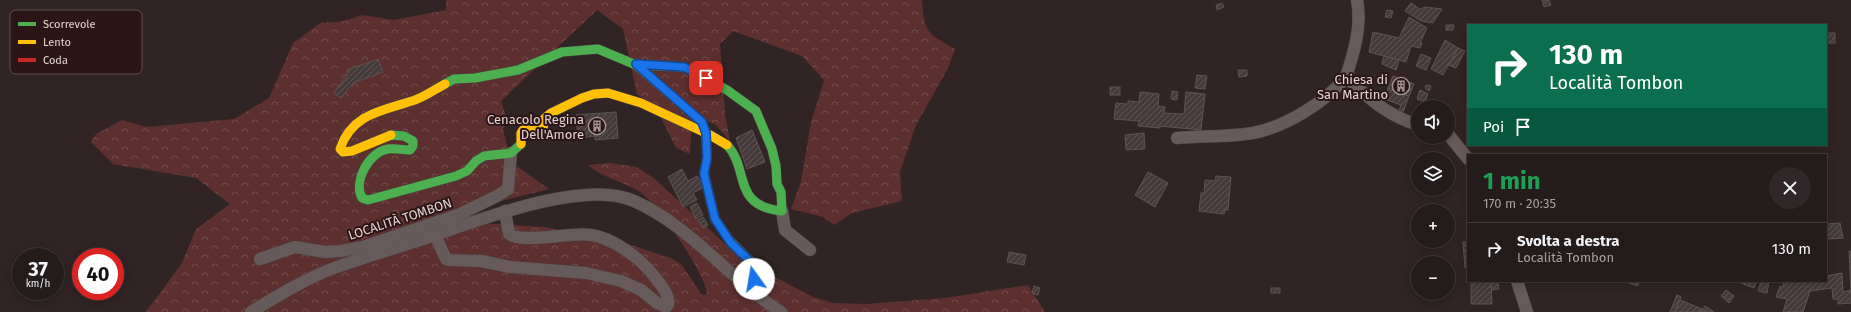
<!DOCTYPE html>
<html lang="it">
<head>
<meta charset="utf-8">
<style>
  body { margin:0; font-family:"Fira Sans",sans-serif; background:#302828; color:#f1f3f6; height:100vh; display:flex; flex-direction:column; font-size:15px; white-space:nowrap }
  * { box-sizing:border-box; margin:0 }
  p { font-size:13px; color:#a3a1a3 }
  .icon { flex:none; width:22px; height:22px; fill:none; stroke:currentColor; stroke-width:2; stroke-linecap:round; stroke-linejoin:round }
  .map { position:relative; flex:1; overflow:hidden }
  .drawer { position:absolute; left:1467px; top:154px; width:360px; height:128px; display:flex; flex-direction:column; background:#241b1b; border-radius:0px; box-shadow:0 2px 10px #0003,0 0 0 1px #41393a }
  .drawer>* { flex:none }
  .top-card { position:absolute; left:1467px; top:24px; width:360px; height:122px; border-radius:0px; box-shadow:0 2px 10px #0003,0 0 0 1px #41393a; background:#0b6e4f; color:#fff; overflow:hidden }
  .controls { position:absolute; left:1411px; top:100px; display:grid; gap:8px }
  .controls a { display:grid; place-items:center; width:44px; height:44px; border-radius:50%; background:#241b1b; box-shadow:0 2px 10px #0003,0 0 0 1px #41393a; font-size:20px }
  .speed { position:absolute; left:12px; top:248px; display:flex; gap:8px; font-size:20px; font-weight:700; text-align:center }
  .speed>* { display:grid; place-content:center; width:52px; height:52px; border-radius:50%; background:#241b1b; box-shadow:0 2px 10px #0003,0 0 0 1px #41393a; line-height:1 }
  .speed small { font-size:10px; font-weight:400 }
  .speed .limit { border:6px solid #d22; background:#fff; color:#111 }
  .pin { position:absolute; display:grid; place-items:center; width:34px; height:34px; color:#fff; margin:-17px; border-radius:8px; box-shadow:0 2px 6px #0006 }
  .me { position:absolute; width:44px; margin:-22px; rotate:347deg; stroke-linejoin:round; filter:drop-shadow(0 0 3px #0008) }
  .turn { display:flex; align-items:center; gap:14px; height:84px; padding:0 16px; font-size:18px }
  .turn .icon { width:52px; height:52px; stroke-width:2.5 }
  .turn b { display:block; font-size:28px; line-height:34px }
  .then { display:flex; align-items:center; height:38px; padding:0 16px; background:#0003; gap:8px; font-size:15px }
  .round { display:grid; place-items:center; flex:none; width:42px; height:42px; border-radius:21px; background:#302828 }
  .overview { display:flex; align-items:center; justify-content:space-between; height:68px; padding:0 16px }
  h1 { font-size:24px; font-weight:700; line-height:30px; color:#1e9e55 }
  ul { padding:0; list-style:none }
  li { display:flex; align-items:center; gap:12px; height:52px; padding:0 16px; border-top:1px solid #41393a }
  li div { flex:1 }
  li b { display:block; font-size:15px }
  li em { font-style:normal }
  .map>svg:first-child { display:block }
</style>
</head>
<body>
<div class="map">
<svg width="1851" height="312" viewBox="0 0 1851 312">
  <defs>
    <pattern id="forest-crowns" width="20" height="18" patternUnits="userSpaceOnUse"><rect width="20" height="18" fill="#5c302e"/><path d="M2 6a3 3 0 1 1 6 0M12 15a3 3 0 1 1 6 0" fill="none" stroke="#734d4b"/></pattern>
    <pattern id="building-hatch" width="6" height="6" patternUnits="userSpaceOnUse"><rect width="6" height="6" fill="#453b3b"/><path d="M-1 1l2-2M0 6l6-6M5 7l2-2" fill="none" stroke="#605656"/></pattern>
  </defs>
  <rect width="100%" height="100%" fill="#302424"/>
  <path fill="url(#forest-crowns)" d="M446 0H922C924 33 927 33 955 49L948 68 916 125 900 172 902 201 852 213 834 225 823 217 791 209 801 181 811 122 824 80 802 56 733 31 720 44 725 114 730 141 716 125 695 115 691 136 690 154 676 148 657 110 637 94 623 29 597 10 501 101 508 122 503 129 511 162 549 189 460 211 453 221 544 227 622 242 673 259 681 264 702 295 707 294C705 273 658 204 640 192 623 181 602 178 588 165L609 163 637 167 655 179 737 255 773 276 813 297 833 303 866 304 945 298 1028 285 1045 312H146L182 263 196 229 230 204 196 178 113 164 91 142 96 134 122 120 146 127 234 119 269 98 293 43 320 23 344 21 362 15 394 20 446 10Z"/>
  <g fill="url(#building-hatch)" stroke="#5e5352">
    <polygon points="1542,0 1549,0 1551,5 1544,7"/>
    <polygon points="1222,3 1224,7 1217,10 1216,5"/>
    <polygon points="1411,3 1420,9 1425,7 1442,9 1433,23 1421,21 1405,11"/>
    <polygon points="1387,10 1393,11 1391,18 1385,17"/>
    <polygon points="1409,17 1427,28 1420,43 1422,43 1420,48 1411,46 1406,62 1369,52 1373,32 1399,38"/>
    <polygon points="1446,25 1454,25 1453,30 1446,30"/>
    <rect x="1826" y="33" width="9" height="10"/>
    <polygon points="1445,40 1458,48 1443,75 1431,69"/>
    <polygon points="1458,48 1465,51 1456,68 1449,65"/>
    <polygon points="1421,54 1431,58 1426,70 1416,66"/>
    <polygon points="1384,56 1399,60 1396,70 1382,64"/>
    <polygon points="378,59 383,72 353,83 341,98 334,93 348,74 347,70"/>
    <polygon points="1238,70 1247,70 1247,76 1239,77"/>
    <polygon points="1197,75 1207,76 1205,89 1195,88"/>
    <polygon points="1393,76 1414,84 1409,96 1388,88"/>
    <polygon points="1426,85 1431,86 1429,91 1425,88"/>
    <rect x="1110" y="87" width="10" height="8"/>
    <polygon points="1388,88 1409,96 1402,115 1398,113 1401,105 1384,99"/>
    <polygon points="1420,90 1428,94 1425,102 1417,99"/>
    <polygon points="1172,91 1178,92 1177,100 1171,99"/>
    <polygon points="1140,92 1159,94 1158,106 1165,107 1164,113 1184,114 1186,92 1205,94 1201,130 1160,126 1160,128 1138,126 1139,121 1114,119 1116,103 1128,104 1128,101 1139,102"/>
    <polygon points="616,112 618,138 595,140 595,136 578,138 576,115"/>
    <polygon points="752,130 765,162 747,169 736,138"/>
    <rect x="595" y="132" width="4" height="4"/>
    <polygon points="1144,133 1145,149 1126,150 1125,135"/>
    <polygon points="682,169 688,181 697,176 704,187 693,193 697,200 683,207 668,177"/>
    <polygon points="1148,172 1168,183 1155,207 1135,195"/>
    <polygon points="1216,176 1231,177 1228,210 1225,210 1224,214 1199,211 1201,193 1204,193 1205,180 1215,181"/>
    <polygon points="697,203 703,215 696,219 690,207"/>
    <polygon points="703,217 708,225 703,228 698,220"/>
    <polygon points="1840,223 1843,238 1827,239 1826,224"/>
    <polygon points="1463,242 1468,242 1468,268 1465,268"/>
    <polygon points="1849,251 1851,251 1851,303 1838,304 1838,299 1833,299 1832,288 1810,291 1803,312 1783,312 1787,299 1776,297 1780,286 1783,287 1784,281 1826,281 1826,276 1842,273 1843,292 1851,290"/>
    <polygon points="1009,252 1026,255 1024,265 1007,262"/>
    <polygon points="1623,281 1639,281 1638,286"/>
    <polygon points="1742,281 1757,281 1754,288 1741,283"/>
    <polygon points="1761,281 1769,282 1767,293 1758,291"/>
    <polygon points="1471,282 1491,282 1492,304 1471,304"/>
    <polygon points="1491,282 1498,282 1499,289 1492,290"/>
    <polygon points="1034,286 1040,288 1038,295 1032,293"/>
    <rect x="1271" y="288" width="9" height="5"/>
    <polygon points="1726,290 1734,296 1729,303 1721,296"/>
    <polygon points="1677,295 1681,297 1675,312 1670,312"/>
    <polygon points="1680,300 1702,309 1701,312 1675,312"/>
    <polygon points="1705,306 1714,312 1701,312"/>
  </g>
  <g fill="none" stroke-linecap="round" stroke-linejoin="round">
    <defs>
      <g id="street">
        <path d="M1357 0C1362 27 1354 52 1346 77 1370 99 1386 115 1418 125"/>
        <polyline points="1448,134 1468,159"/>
        <path d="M1177 138C1202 136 1228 137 1253 133 1285 127 1326 102 1346 77"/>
        <polyline points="782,211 785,230 810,250"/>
        <path d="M435 235 446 259 449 260 481 261 510 267 586 273 621 281 641 290 657 303 666 307 668 305C670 294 660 284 654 276 640 258 613 238 591 235 571 232 521 244 509 234L505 211"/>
        <polyline points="260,259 295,247 325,252 341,251 363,247 458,215 497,196 508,189 511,153"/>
        <polyline points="1517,281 1527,312"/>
        <path d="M251 312C277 296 305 279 334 268 364 257 396 248 426 238 477 221 584 178 634 201 691 226 729 279 781 312"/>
      </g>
      <g id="fast">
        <path d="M636 65 684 67 727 90 756 111 772 149 776 166 777 184 781 192 782 211C731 206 750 169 727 145"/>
        <polyline points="445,84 454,79 475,78 518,70 562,52 598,49 636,65 669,93"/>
        <path d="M391 135 404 136 413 141V146L410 150C403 150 395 148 388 149 369 152 353 181 362 198L368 200 456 176 467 171 476 161 484 156 511 153 521 144"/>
        <polyline points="730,241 754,265 754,294"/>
      </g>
      <g id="slow">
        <path d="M391 135 352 151 343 152 340 149C352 114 381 111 412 101 423 98 434 90 445 84"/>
        <polyline points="521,144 521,133 523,130 543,131 544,119 551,113 582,98 594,94 608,93 641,103 710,135 727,145"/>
      </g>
      <polyline id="jam" points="669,93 702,122 706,133 707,158 704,173 715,219 730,241"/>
    </defs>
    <use href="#street" stroke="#4c4141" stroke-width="13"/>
    <use href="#fast" stroke="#4c4141" stroke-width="10"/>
    <use href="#slow" stroke="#4c4141" stroke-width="10"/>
    <use href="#jam" stroke="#4c4141" stroke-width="10"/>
    <use href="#street" stroke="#665b5a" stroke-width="12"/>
    <use href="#fast" stroke="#4caf50" stroke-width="9"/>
    <use href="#slow" stroke="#ffc107" stroke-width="9"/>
    <use href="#jam" stroke="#c62828" stroke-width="9"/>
  </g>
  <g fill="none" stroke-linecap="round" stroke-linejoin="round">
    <defs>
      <polyline id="route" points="706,78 684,67 636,64 702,122 706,133 707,158 704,174 715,219 731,243 754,265 754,279"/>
    </defs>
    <use href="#route" stroke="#114b97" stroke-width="10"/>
    <use href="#route" stroke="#1a73e8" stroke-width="7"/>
  </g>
  <defs>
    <symbol id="building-ring" viewBox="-11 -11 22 22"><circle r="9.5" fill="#2c1515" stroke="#a49594" stroke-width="1.5"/><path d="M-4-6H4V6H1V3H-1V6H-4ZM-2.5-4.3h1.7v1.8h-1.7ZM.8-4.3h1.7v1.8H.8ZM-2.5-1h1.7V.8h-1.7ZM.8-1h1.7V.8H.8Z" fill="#a49594"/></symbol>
  </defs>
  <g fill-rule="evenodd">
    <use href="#building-ring" x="1391" y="76" width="20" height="20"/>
    <use href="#building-ring" x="587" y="116" width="20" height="20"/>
  </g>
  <g text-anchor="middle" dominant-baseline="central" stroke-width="4" stroke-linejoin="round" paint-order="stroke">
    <g font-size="13" fill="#e2d2d1" stroke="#2c1515" text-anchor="end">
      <text x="1388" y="79">Chiesa di<tspan x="1388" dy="15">San Martino</tspan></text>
      <text x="584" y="119">Cenacolo Regina<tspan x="584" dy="15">Dell'Amore</tspan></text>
    </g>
    <g font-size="13" fill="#e2d2d1" stroke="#2c1515">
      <text transform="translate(400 219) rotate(-18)">LOCALITÀ TOMBON</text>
    </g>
  </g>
  <rect x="10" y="10" width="132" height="64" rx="6" fill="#2c1515" stroke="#634e4d" stroke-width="1"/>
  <rect x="18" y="22" width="18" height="4" fill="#4caf50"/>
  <rect x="18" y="40" width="18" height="4" fill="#ffc107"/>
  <rect x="18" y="58" width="18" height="4" fill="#c62828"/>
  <g font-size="11" fill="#e2d2d1">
    <text x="43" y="28">Scorrevole</text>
    <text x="43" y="46">Lento</text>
    <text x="43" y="64">Coda</text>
  </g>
</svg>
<div class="controls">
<a><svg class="icon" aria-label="sound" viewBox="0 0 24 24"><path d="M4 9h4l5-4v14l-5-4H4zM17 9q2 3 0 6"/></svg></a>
<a><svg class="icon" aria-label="layers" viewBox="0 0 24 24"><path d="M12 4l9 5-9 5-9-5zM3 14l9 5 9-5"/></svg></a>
<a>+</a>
<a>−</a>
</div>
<div class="speed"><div>37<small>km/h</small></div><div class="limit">40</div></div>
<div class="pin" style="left:706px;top:78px;background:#d93025"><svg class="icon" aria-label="arrive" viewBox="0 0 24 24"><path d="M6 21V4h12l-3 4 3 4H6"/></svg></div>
<svg class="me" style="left:754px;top:279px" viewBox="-20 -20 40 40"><circle r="19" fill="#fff"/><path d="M0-13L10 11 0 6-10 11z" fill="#1a73e8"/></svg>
<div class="top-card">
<div class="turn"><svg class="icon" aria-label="right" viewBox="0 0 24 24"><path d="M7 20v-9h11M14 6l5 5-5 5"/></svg><div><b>130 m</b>Località Tombon</div></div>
<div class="then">Poi<svg class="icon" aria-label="arrive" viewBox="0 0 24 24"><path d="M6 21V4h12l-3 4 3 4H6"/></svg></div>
</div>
<section class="drawer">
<div class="overview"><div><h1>1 min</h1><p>170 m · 20:35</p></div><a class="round"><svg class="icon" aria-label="close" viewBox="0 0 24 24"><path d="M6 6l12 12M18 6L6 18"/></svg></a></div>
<ul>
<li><svg class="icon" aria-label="right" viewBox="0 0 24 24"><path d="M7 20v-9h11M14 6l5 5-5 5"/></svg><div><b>Svolta a destra</b><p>Località Tombon</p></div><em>130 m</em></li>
</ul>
</section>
</div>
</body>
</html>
